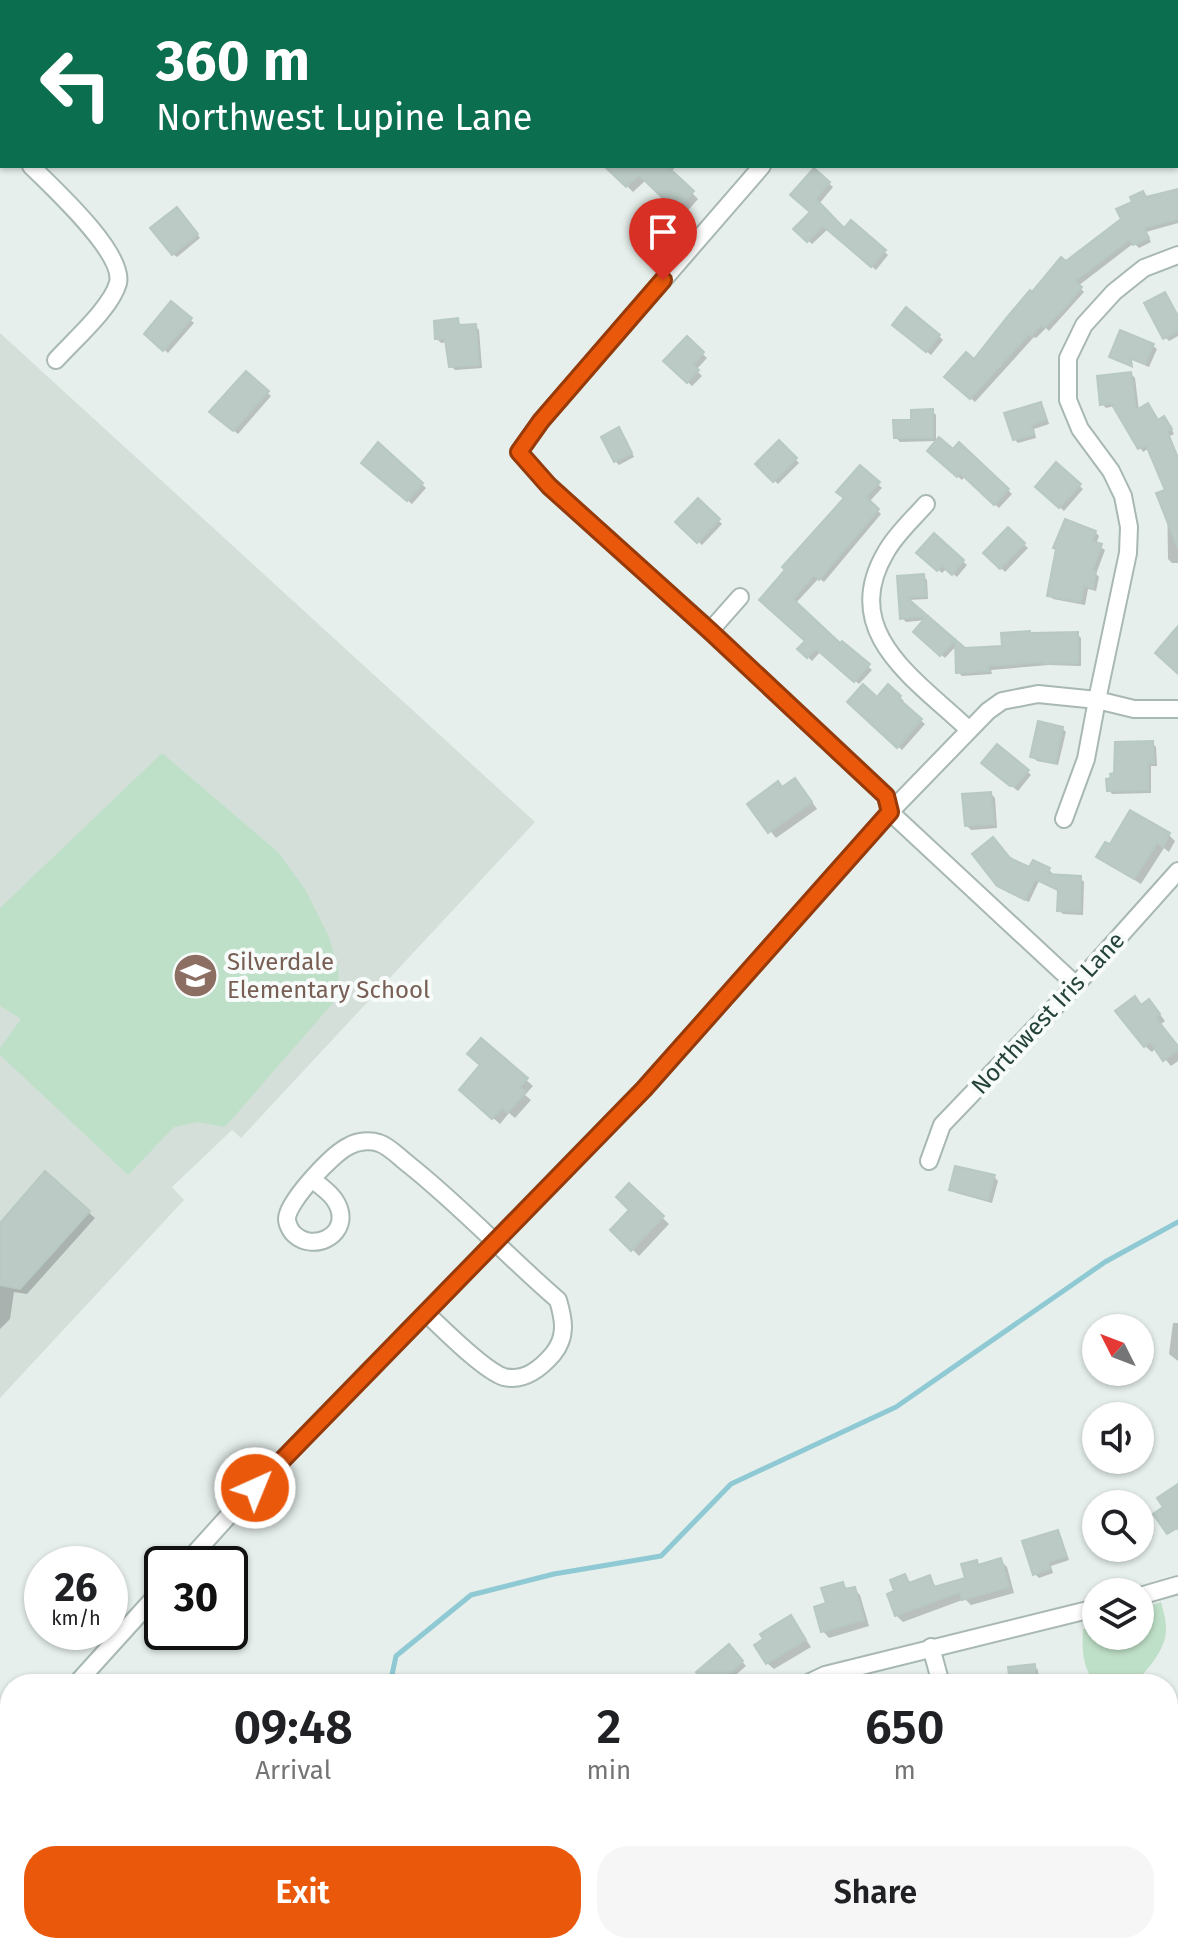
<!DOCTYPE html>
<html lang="en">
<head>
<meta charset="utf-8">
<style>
  body { margin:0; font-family:"Fira Sans",sans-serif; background:#f6f6f6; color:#202124; height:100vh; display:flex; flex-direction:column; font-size:30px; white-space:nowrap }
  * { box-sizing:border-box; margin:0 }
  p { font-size:26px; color:#757577 }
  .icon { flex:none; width:44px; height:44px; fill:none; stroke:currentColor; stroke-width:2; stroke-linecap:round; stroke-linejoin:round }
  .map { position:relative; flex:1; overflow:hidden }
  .side { position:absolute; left:0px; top:1674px; width:1178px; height:280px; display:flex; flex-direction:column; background:#fff; border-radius:32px 32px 0 0; box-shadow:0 2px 6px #0004 }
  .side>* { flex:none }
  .guide { position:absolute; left:0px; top:0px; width:1178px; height:168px; box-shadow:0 2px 6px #0004; background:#0b6e4f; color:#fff; overflow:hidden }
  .needle { width:52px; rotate:312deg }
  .buttons { position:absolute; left:1082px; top:1314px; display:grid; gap:16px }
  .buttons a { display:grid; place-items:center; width:72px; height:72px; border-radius:50%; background:#fff; box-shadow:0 2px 6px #0004; font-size:40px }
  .speed { position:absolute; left:24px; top:1546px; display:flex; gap:16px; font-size:40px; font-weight:700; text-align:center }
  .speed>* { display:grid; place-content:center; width:104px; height:104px; border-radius:50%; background:#fff; box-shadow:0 2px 6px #0004; line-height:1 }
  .speed small { font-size:20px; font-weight:400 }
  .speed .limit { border:4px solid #111; border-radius:12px; background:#fff; color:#111 }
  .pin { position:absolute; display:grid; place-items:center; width:68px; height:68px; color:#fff; margin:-82px -34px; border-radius:50% 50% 50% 0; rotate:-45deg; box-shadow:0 0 8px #0007 }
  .pin .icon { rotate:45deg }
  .me { position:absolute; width:88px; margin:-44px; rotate:44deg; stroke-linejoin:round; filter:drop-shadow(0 0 6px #0008) }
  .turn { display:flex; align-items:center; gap:28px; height:168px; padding:0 24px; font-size:36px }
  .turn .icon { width:104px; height:104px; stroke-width:2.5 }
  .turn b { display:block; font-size:56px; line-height:68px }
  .eta { display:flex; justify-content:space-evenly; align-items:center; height:136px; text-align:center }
  .eta b { font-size:48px; font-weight:600; line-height:56px }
  .action { display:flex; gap:16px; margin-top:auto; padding:16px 24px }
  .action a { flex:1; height:92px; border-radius:32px; background:#ea580c; color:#fff; font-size:32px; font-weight:600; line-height:92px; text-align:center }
  .action a+a { background:#f6f6f6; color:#202124 }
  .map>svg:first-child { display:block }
</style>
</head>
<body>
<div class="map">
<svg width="1178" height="1954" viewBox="0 0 1178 1954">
  <rect width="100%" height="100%" fill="#e6efeb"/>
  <polygon fill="#d4dfda" points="0,333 535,822 241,1138 232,1130 172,1187 184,1200 0,1398"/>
  <g fill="#bfe0c8">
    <polygon points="162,753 278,852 305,889 329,937 338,968 340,995 225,1127 198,1122 174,1127 128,1175 0,1055 0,1048 21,1019 0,1006 0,908"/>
    <path d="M1161 1602C1163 1610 1166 1619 1166 1628 1167 1649 1147 1670 1134 1684H1091L1094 1682C1082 1665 1082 1649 1083 1629L1096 1624V1636H1140V1609Z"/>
  </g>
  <g fill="#0003">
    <polygon points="1037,0 1054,0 1055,2 1034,2"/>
    <polygon points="619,166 676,166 671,172 698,199 684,215 646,180 633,192 613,172"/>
    <polygon points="814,171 833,187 818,205 844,231 851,223 888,255 876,270 828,229 812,244 796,229 812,212"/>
    <polygon points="1178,191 1178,223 1146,232 1151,242 1139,248 1134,243 1078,286 1084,292 1049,331 1046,328 1036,338 1034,337 975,402 947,377 974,361 1033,295 1066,264 1123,220 1143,193 1147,197"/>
    <polygon points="181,214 200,238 177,257 173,254"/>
    <polygon points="1165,295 1178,315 1178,336 1169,341 1165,337"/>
    <polygon points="172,304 194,323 168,353 147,334"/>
    <polygon points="457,320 461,327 475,326 479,330 482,368 455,370 451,366 448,342 441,343 437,339"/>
    <polygon points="899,328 939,336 943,340 931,355"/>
    <polygon points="687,339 707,358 696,370 702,376 692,386 666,361"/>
    <polygon points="1153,346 1157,349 1149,367 1132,360 1133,368 1111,356"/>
    <polygon points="247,374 271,396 238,434 216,416"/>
    <polygon points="1131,374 1135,378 1139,411 1159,422 1168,422 1174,434 1170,436 1178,456 1178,563 1172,563 1168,559 1167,491 1149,448 1143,452 1115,406 1106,408 1102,404"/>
    <polygon points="1040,404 1044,408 1049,424 1034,429 1036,438 1018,443 1014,439"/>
    <polygon points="932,411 936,415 936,441 900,442 896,438 913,422"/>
    <polygon points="622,434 634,457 619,465 615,461"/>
    <polygon points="779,443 799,463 778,484 757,464"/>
    <polygon points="379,445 426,488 412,504 367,467"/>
    <polygon points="959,445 1012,494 999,508 965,476 962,480 929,451 953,452"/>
    <polygon points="1056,465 1083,489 1064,511 1037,487"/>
    <polygon points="860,468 882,488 869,502 881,514 824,582 819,578 795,604 840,646 843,644 872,670 859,684 821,651 812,661 800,649 808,641 762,600 846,499"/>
    <polygon points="698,501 722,524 702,545 678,522"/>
    <polygon points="1008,530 1028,548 1005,572 986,553"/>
    <polygon points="1095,532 1099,536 1096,544 1105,550 1096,574 1099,577 1096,591 1088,589 1085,605 1053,599 1049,595"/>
    <polygon points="934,536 967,565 957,577 947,568 942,573 921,554"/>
    <polygon points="923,576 927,580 928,599 907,600 965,650 1004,648 1032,635 1077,634 1081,638 1081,666 1049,665 991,670 992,674 962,676 958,672 957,645 945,658 916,632 926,620 906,622 902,618 899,578"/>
    <polygon points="888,687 904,701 901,704 925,724 902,750 850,702 877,700"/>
    <polygon points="1062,728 1066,732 1058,765 1037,761 1033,757"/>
    <polygon points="1152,743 1156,747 1157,766 1151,766 1151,793 1112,794 1109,790"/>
    <polygon points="988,767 1027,771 1031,775 1018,791"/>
    <polygon points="801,787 817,809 776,838 750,805 783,789"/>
    <polygon points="991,794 995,798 997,828 971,830 967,826"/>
    <polygon points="1169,835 1175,841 1169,852 1164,848 1141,884 1098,857 1111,847"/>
    <polygon points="1010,860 1030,870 1048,869 1052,873 1051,876 1080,878 1084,882 1083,915 1063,914 1059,910 1060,892 1039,881 1029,902 1006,891 1001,886"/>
    <polygon points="1135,999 1142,1006 1155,1008 1165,1021 1160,1025 1178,1048 1178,1061 1171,1066 1156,1048 1152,1052 1145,1046"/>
    <polygon points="481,1040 533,1086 525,1095 531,1100 515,1118 509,1113 500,1124 468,1096 482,1066"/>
    <polygon points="994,1177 998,1181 992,1203 956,1193 952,1190"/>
    <polygon points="629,1186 669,1224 639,1256 613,1230 632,1210"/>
    <polygon points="88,1212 95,1218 27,1294 14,1292 10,1319 0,1329 0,1222"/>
    <polygon points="1173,1323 1178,1323 1178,1361 1169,1354"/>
    <polygon points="1096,1526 1096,1541 1091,1528"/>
    <polygon points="1058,1532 1061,1536 1069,1560 1051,1566 1053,1573 1039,1578 1035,1574"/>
    <polygon points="1098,1548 1131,1548 1132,1551 1105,1560"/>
    <polygon points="1001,1561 1007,1567 1014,1593 971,1605 965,1599 903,1622 896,1615 897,1592 905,1577 912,1584 929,1577 937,1588 968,1580 976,1562 980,1566"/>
    <polygon points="842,1584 849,1590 854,1589 860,1595 869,1626 829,1638 823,1631 828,1605"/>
    <polygon points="791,1617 811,1647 774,1669 767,1663 766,1640"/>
    <polygon points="729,1647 746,1666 729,1681 732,1684 710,1684"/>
    <polygon points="1034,1666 1038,1670 1039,1684 1012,1684"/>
    <polygon points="1168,1815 1178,1824 1178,1868 1168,1857"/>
    <polygon points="714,1944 750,1944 749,1954 713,1954"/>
    <polygon points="840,1944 857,1944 848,1953"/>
    <polygon points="931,1944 970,1944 950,1954 936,1954"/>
    <polygon points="1081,1944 1117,1944 1117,1954 1082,1954"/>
  </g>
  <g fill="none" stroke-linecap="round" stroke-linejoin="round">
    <g stroke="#8ec9d4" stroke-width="5">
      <polyline points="390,1684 396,1656 471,1595 554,1574 661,1556 731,1484 896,1407 1105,1262 1178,1222"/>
      <polyline points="508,1954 510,1944"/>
    </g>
  </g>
  <g fill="#bbcac4" stroke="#b8c9c2" stroke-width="2">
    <polygon points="604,166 667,166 694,191 676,211 639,175 626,187"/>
    <polygon points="814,168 830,182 816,199 844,228 851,220 886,250 871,267 823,226 807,242 793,229 810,212 790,195"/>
    <polygon points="1178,189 1178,219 1144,228 1149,238 1133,245 1130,239 1075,281 1082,287 1066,306 1044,328 1041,325 1031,336 1029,334 970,399 944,377 966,352 974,359 1008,316 1030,290 1032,292 1061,257 1066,261 1121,219 1116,209 1132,202 1130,197 1143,191 1146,197"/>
    <polygon points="177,207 198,234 172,255 150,228"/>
    <polygon points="1165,292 1178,316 1178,331 1163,339 1144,303"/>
    <polygon points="171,301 192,318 163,351 144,334"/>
    <polygon points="906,307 940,335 926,352 892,325"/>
    <polygon points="458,318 459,325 476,324 479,365 449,367 445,339 435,339 434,321"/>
    <polygon points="1120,330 1154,344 1145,364 1130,358 1131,366 1109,357"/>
    <polygon points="687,336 704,352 693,365 699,370 687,383 663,361"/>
    <polygon points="246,371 269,391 233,431 209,412"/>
    <polygon points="1131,372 1136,410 1148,403 1158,420 1164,416 1172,429 1167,432 1178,458 1178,549 1156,493 1165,490 1146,445 1138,449 1111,403 1100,405 1097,376"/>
    <polygon points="1041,402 1046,420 1031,425 1034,434 1013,440 1004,413"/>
    <polygon points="933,409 933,438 894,438 893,420 911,420 911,410"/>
    <polygon points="619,427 632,453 614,462 601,437"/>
    <polygon points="939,437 953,449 959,442 1009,489 994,505 960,473 957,477 927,451"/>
    <polygon points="779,440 797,458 773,482 755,464"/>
    <polygon points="378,442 423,483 407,501 361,463"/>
    <polygon points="1056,462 1081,484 1059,508 1035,487"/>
    <polygon points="860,465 880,482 866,497 879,509 819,580 814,575 793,599 840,643 842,641 870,664 854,682 816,649 807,658 797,649 805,641 759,600 785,570 782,567 844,498 836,492"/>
    <polygon points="698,498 720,519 697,543 675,522"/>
    <polygon points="1065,519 1096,531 1092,541 1102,544 1092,571 1096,571 1093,588 1084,586 1081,602 1047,596 1056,549 1053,548"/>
    <polygon points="1008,527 1025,543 1000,569 983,553"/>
    <polygon points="934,533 964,560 952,575 942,566 937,571 916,553"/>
    <polygon points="924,574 926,596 906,597 965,648 1002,646 1001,633 1030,631 1030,633 1078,632 1078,663 1045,664 1045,662 988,666 989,671 956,673 955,640 940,656 913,632 927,616 900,619 897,576"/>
    <polygon points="1178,626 1178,674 1155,653"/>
    <polygon points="863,684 877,697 888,684 901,696 899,699 922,719 897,748 847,702"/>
    <polygon points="1038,721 1063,727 1055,763 1030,757"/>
    <polygon points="1153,741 1154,763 1148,763 1148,790 1107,791 1106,779 1111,778 1110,774 1114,773 1115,742"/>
    <polygon points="997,744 1029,770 1015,786 1010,786 981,763"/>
    <polygon points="795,778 812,802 768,833 747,804 778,781 782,787"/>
    <polygon points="991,792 994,824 965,826 962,794"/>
    <polygon points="1130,810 1170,833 1163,847 1157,843 1134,879 1096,857 1105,842 1110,844"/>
    <polygon points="993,837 1010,858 1029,867 1033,860 1050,868 1047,874 1081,876 1080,912 1057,911 1058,890 1035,879 1025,900 997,886 972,854"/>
    <polygon points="1135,996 1141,1005 1149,999 1160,1014 1156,1018 1178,1046 1178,1050 1163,1061 1150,1042 1144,1047 1115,1011"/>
    <polygon points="481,1038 528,1078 520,1087 526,1092 507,1113 502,1108 492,1119 459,1090 480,1065 467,1054"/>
    <polygon points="955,1166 995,1175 988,1200 949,1190"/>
    <polygon points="45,1171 90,1211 20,1289 0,1285 0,1223"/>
    <polygon points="629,1183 664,1216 631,1251 610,1230 629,1210 616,1197"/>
    <polygon points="1178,1484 1178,1530 1177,1528 1167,1534 1153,1514 1163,1507 1157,1498"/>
    <polygon points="1058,1530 1066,1556 1048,1562 1050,1569 1033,1575 1022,1541"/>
    <polygon points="1001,1558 1009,1587 962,1600 960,1592 895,1616 887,1594 894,1591 890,1580 905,1574 909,1583 930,1575 934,1587 965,1578 961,1564 977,1560 978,1565"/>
    <polygon points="843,1582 845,1589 855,1587 864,1620 821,1632 814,1607 826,1603 821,1588"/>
    <polygon points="791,1615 806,1640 766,1664 754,1645 763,1639 760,1634"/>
    <polygon points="729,1644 743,1661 727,1676 733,1684 707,1684 696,1672"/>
    <polygon points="1035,1664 1036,1684 1010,1684 1008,1667"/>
  </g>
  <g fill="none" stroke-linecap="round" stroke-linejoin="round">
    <defs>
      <g id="minor">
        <polyline points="46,2 48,0"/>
        <polyline points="904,2 906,0"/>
        <polyline points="0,55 2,53"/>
        <polyline points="0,134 2,137"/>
        <path d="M31 166C51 186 125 253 118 283 111 308 74 340 56 360"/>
        <polyline points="762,166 541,421 519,452 549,486 710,631 886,796 890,812 1076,985"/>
        <polyline points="1178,255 1144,268 1114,292 1084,325 1068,358 1068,400 1080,429 1111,471 1123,496 1129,527 1128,553 1097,700 1134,709 1178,709"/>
        <path d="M926 504C912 520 896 534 886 552 838 633 917 680 969 730"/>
        <polyline points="710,631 740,597"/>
        <polyline points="929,1161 942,1125 1076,985 1178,871"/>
        <path d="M313 1180C323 1188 337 1197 340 1212 345 1237 313 1251 295 1235 291 1232 287 1224 287 1219 287 1202 333 1153 349 1146 357 1141 370 1140 379 1143 389 1146 400 1158 408 1164 461 1206 507 1256 558 1300 564 1320 567 1337 553 1354 541 1368 525 1382 504 1377 484 1371 442 1328 426 1313"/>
        <polyline points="185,1564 242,1501 644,1089 890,812 988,711 1002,701 1038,694 1097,700 1086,759 1064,819"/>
        <polyline points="1140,1596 1178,1585"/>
        <polyline points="931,1647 941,1684"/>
        <polyline points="76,1684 162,1589"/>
        <polyline points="806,1684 825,1675 1096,1608"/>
        <polyline points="0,1738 10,1748"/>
        <polyline points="217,1944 228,1954"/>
        <polyline points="891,1944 891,1954"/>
        <polyline points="660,1954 662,1944"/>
        <polyline points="1149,1954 1151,1944"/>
      </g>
    </defs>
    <use href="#minor" stroke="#a8b8b2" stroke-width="20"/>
    <use href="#minor" stroke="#fff" stroke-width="16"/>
  </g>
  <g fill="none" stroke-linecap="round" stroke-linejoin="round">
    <defs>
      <polyline id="route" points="255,1488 644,1089 890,812 886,796 710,631 549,486 519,452 541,421 663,280"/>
    </defs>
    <use href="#route" stroke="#983908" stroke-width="20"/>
    <use href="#route" stroke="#ea580c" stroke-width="14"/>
  </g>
  <defs>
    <symbol id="school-disc" viewBox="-11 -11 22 22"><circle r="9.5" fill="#8d6e63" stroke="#f7fbf9"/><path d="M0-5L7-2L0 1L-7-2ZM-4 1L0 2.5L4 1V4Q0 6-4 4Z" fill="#fff"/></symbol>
  </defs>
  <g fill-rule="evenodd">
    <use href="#school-disc" x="170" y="950" width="51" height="51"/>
  </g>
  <g text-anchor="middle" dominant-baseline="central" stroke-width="8" stroke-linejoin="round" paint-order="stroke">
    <g font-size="24" fill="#785e54" stroke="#f7fbf9" text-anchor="start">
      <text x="227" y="962">Silverdale<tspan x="227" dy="28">Elementary School</tspan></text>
    </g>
    <g font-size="24" fill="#24423a" stroke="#f7fbf9">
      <text transform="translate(1048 1013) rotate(-47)">Northwest Iris Lane</text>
    </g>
  </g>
</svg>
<div class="buttons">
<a><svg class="needle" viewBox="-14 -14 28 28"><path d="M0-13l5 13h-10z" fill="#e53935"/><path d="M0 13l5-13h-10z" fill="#757577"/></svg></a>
<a><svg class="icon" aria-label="sound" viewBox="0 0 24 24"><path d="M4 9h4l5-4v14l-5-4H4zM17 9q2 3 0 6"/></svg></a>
<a><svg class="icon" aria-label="search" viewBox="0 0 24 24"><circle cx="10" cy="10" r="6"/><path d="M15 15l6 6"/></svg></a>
<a><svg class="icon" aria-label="layers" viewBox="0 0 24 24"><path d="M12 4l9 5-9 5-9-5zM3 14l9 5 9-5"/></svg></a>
</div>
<div class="speed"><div>26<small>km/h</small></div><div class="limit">30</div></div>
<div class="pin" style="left:663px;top:280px;background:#d93025"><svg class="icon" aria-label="arrive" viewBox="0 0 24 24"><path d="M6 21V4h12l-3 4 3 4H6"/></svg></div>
<svg class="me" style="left:255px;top:1488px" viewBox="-20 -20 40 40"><circle r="17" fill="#ea580c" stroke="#fff" stroke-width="3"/><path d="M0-11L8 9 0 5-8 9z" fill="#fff"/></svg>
<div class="guide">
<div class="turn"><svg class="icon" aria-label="left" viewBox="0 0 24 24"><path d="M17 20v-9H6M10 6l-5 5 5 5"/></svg><div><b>360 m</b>Northwest Lupine Lane</div></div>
</div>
<section class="side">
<div class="eta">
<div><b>09:48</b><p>Arrival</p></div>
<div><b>2</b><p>min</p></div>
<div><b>650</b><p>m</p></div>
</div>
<div class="action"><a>Exit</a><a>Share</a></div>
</section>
</div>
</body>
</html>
